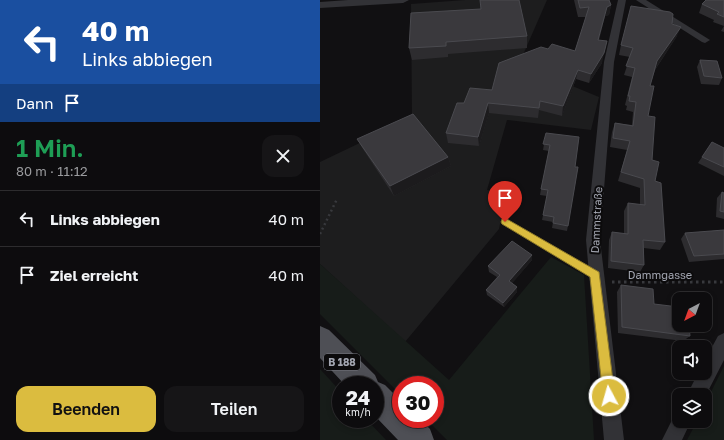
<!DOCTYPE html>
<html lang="de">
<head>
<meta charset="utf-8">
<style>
  body { margin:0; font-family:"Golos Text",sans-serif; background:#161517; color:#f1f3f6; height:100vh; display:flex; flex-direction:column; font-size:15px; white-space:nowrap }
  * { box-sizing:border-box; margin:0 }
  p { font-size:13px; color:#9a9b9e }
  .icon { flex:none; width:22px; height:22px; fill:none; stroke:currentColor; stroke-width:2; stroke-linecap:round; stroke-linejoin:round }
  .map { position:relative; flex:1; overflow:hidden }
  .panel { display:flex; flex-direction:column; background:#0d0c0e; width:320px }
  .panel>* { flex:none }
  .hud { background:#1a4fa0; color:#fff; overflow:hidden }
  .needle { width:26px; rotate:221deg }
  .fabs { position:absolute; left:352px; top:292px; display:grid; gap:8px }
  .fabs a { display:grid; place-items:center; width:40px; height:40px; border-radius:8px; background:#0d0c0e; box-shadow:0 2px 6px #0003,0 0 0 1px #2d2c2e; font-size:20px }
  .speed { position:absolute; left:12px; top:376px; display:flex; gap:8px; font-size:20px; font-weight:700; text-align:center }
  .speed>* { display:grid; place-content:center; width:52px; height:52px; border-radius:50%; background:#0d0c0e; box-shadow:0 2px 6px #0003,0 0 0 1px #2d2c2e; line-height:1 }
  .speed small { font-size:10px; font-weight:400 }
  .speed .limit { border:6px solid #d22; background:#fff; color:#111 }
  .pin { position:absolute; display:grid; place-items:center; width:34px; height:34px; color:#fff; margin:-41px -17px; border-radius:50% 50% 50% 0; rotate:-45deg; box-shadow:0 0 4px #0007 }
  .pin .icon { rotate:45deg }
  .me { position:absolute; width:44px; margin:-22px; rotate:354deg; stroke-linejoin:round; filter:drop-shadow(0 0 3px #0008) }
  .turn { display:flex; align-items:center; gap:14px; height:84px; padding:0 16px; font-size:18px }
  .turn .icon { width:52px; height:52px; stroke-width:2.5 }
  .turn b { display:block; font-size:28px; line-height:34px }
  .then { display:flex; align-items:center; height:38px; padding:0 16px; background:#0003; gap:8px; font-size:15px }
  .round { display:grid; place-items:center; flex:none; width:42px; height:42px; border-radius:12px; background:#161517 }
  .overview { display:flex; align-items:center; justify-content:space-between; height:68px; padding:0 16px }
  h1 { font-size:24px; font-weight:600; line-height:30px; color:#1e9e55 }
  .action { display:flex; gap:8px; margin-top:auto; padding:8px 16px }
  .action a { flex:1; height:46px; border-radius:12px; background:#dbbc3f; color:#111; font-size:16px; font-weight:600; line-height:46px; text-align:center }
  .action a+a { background:#161517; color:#f1f3f6 }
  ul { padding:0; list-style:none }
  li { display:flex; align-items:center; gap:12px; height:56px; padding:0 16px; border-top:1px solid #2d2c2e }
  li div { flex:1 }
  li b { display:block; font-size:15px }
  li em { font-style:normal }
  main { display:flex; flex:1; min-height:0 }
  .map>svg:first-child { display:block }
</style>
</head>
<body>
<main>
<section class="panel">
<div class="hud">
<div class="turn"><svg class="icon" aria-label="left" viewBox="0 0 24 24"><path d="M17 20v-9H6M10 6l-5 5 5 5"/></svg><div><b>40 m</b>Links abbiegen</div></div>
<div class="then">Dann<svg class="icon" aria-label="arrive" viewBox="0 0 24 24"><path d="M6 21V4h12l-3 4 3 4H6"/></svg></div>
</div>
<div class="overview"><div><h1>1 Min.</h1><p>80 m · 11:12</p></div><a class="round"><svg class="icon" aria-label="close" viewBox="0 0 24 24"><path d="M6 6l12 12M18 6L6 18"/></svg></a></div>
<ul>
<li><svg class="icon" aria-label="left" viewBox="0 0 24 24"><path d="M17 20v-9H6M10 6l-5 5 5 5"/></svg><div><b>Links abbiegen</b></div><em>40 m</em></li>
<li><svg class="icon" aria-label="arrive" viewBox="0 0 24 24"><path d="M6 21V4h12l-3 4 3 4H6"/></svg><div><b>Ziel erreicht</b></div><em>40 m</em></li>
</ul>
<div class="action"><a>Beenden</a><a>Teilen</a></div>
</section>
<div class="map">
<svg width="404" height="440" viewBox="0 0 404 440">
  <rect width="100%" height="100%" fill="#111012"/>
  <polygon fill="#1d1d1e" points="145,0 227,0 199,64 279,97 271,130 187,120 167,190 186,193 179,229 85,342 0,264 0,162 92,118 91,4"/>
  <g fill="#171c19">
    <polygon points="231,257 264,275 274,440 127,440 106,419 115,419 115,385 81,385 81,395 0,314 0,264 129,380"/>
    <polygon points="404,366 404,440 367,440 377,421 385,421 385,404"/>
    <polygon points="0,369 21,392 21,419 46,419 66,440 0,440"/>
  </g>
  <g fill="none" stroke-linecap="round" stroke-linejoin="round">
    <polyline stroke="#38393d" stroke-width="2.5" stroke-dasharray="2 3" stroke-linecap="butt" points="0,234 17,199"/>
    <polyline stroke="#38393d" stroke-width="3" stroke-dasharray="2.5 3.5" stroke-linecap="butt" points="292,282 404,282"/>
    <polygon fill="#323236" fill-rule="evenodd" points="185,219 278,273 279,275 278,277 275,279 272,277 183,224 181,222 183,220"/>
    <g fill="#323236" fill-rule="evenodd">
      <polygon points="298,0 306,0 294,62 280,240 304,440 284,440 266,240 284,62"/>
      <polygon points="316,0 326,0 390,40 385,43 382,42"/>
      <polygon points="404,333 404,360 385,397 385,395 367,395 378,373 385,373 385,360 398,336"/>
      <polygon points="359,413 359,421 371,421 362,440 342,440 355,414"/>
    </g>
    <polygon fill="#323236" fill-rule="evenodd" points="28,0 89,0 83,3 0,8 0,2"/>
    <polygon fill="#4e4f55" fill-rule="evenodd" points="0,326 9,330 55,375 58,382 65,385 81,401 81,419 100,419 110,429 114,440 78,440 55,416 55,385 25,385 0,358"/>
  </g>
  <g fill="#2d2c2f">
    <polygon points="160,0 207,36 207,48 128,54 128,57 92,60 89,48 161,9"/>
    <polygon points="254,0 289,0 291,5 289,15 285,16 279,40 282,63 269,83 256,79 242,116 219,110 218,118 169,113 159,146 128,143 126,133 144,103 172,90 228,49 255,51 266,17 258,17"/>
    <polygon points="404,0 404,32 401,31 404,26 393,22 394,20 379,13 382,4"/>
    <polygon points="352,24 357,36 335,70 330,86 328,116 332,160 345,242 340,250 324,248 324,265 320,272 288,268 289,240 292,232 304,234 304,211 308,203 320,205 320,188 298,181 307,150 290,147 292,132 295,123 312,125 313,112 306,110 307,106 305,105 312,77 304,75 310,57 299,55 301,45"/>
    <polygon points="380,60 402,78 399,85 381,84 377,67"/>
    <polygon points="226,133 255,167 258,167 247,231 232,228 233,222 222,220 227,196 220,195 221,189 229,151 223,150"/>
    <polygon points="37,139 128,157 131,166 74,196 43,149"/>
    <polygon points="404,148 404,176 378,163 382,157"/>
    <polygon points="402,192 404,193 404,219 396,217 397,198"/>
    <polygon points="404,230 404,259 369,262 361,239 365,233"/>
    <polygon points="212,255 212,260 192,283 197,287 197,292 184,307 167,295 166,290 177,277 169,272 168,266"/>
    <polygon points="301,285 334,304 370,336 363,341 298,333 297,292"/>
  </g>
  <g fill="#1c1b1d">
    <polygon points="291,5 289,15 285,16 276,50 278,40 287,7"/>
    <polygon points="361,27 357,36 334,71 337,61"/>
    <polygon points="287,41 282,63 269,83 271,74"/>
    <polygon points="258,70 256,79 242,116 243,106"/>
    <polygon points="168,103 169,113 159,146 158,137"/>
    <polygon points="128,157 131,166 74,196 70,186"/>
    <polygon points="212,255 212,260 190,286 189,281"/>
    <polygon points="197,287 197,292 184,307 183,303"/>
  </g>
  <g fill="#3a393d" stroke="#4a4a4f">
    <polygon points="160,0 199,0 207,36 126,42 126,46 89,48 91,13 161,9"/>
    <polygon points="258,0 289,0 291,5 287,7 278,40 287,41 284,53 271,74 258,70 243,106 220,101 219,108 168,103 158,137 126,133 137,103 144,103 150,88 172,90 179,63 221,47 228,49 232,44 255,51 269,7 260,8"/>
    <polygon points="386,0 404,0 404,17 397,14 399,12 382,4"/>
    <polygon points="311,6 350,12 353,14 352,24 361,27 337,61 330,86 334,86 328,116 335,117 332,160 339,162 335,181 341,183 345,242 323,240 324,265 291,261 292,232 308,234 308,203 325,205 324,179 301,172 310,141 293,138 295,123 313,126 316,102 309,101 310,96 308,96 315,68 306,66 313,48 301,45"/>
    <polygon points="380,60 397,61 402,78 384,76"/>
    <polygon points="93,114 128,157 70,186 37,139"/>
    <polygon points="226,133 259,137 255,167 258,167 248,226 233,223 234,217 223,215 228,190 221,189 230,145 223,144"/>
    <polygon points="392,142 404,148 404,167 382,157"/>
    <polygon points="402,192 404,193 404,212 400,211"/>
    <polygon points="404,230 404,254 374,256 365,233"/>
    <polygon points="192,241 212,255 189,281 197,287 183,303 166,290 180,275 168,266"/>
    <polygon points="301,285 333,289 334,304 359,307 359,325 369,325 370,336 302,327"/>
  </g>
  <polygon fill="#dbbc3f" stroke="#8e7a29" points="185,218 279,272 295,396 293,401 289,402 284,401 283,396 270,277 182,224 181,222 182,219"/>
  <g text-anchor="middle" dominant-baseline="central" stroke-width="4" stroke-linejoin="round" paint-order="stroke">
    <rect fill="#0c0b0c" stroke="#767880" stroke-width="1" x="4" y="354" width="36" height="16" rx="3"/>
    <g font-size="10" font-weight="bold" fill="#a3a6b1">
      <text x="22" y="362">B 188</text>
    </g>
    <g font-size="11" fill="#a3a6b1" stroke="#0c0b0c">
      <text transform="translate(276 220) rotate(-87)">Dammstraße</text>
      <text x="340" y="274">Dammgasse</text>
    </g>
  </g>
</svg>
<div class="fabs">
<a><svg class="needle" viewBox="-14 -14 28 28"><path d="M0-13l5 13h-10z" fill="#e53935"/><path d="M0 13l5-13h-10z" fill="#9a9b9e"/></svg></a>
<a><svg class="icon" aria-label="sound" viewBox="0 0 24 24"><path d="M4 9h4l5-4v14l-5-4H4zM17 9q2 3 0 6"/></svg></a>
<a><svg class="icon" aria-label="layers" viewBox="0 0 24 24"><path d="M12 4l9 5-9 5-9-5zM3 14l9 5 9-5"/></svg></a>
</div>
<div class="speed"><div>24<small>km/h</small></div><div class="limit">30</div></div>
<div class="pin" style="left:185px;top:222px;background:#d93025"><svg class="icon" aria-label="arrive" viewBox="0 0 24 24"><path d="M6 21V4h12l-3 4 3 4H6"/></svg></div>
<svg class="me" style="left:289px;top:396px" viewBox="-20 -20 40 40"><circle r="17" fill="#dbbc3f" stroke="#fff" stroke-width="3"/><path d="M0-11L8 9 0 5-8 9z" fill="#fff"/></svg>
</div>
</main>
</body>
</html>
